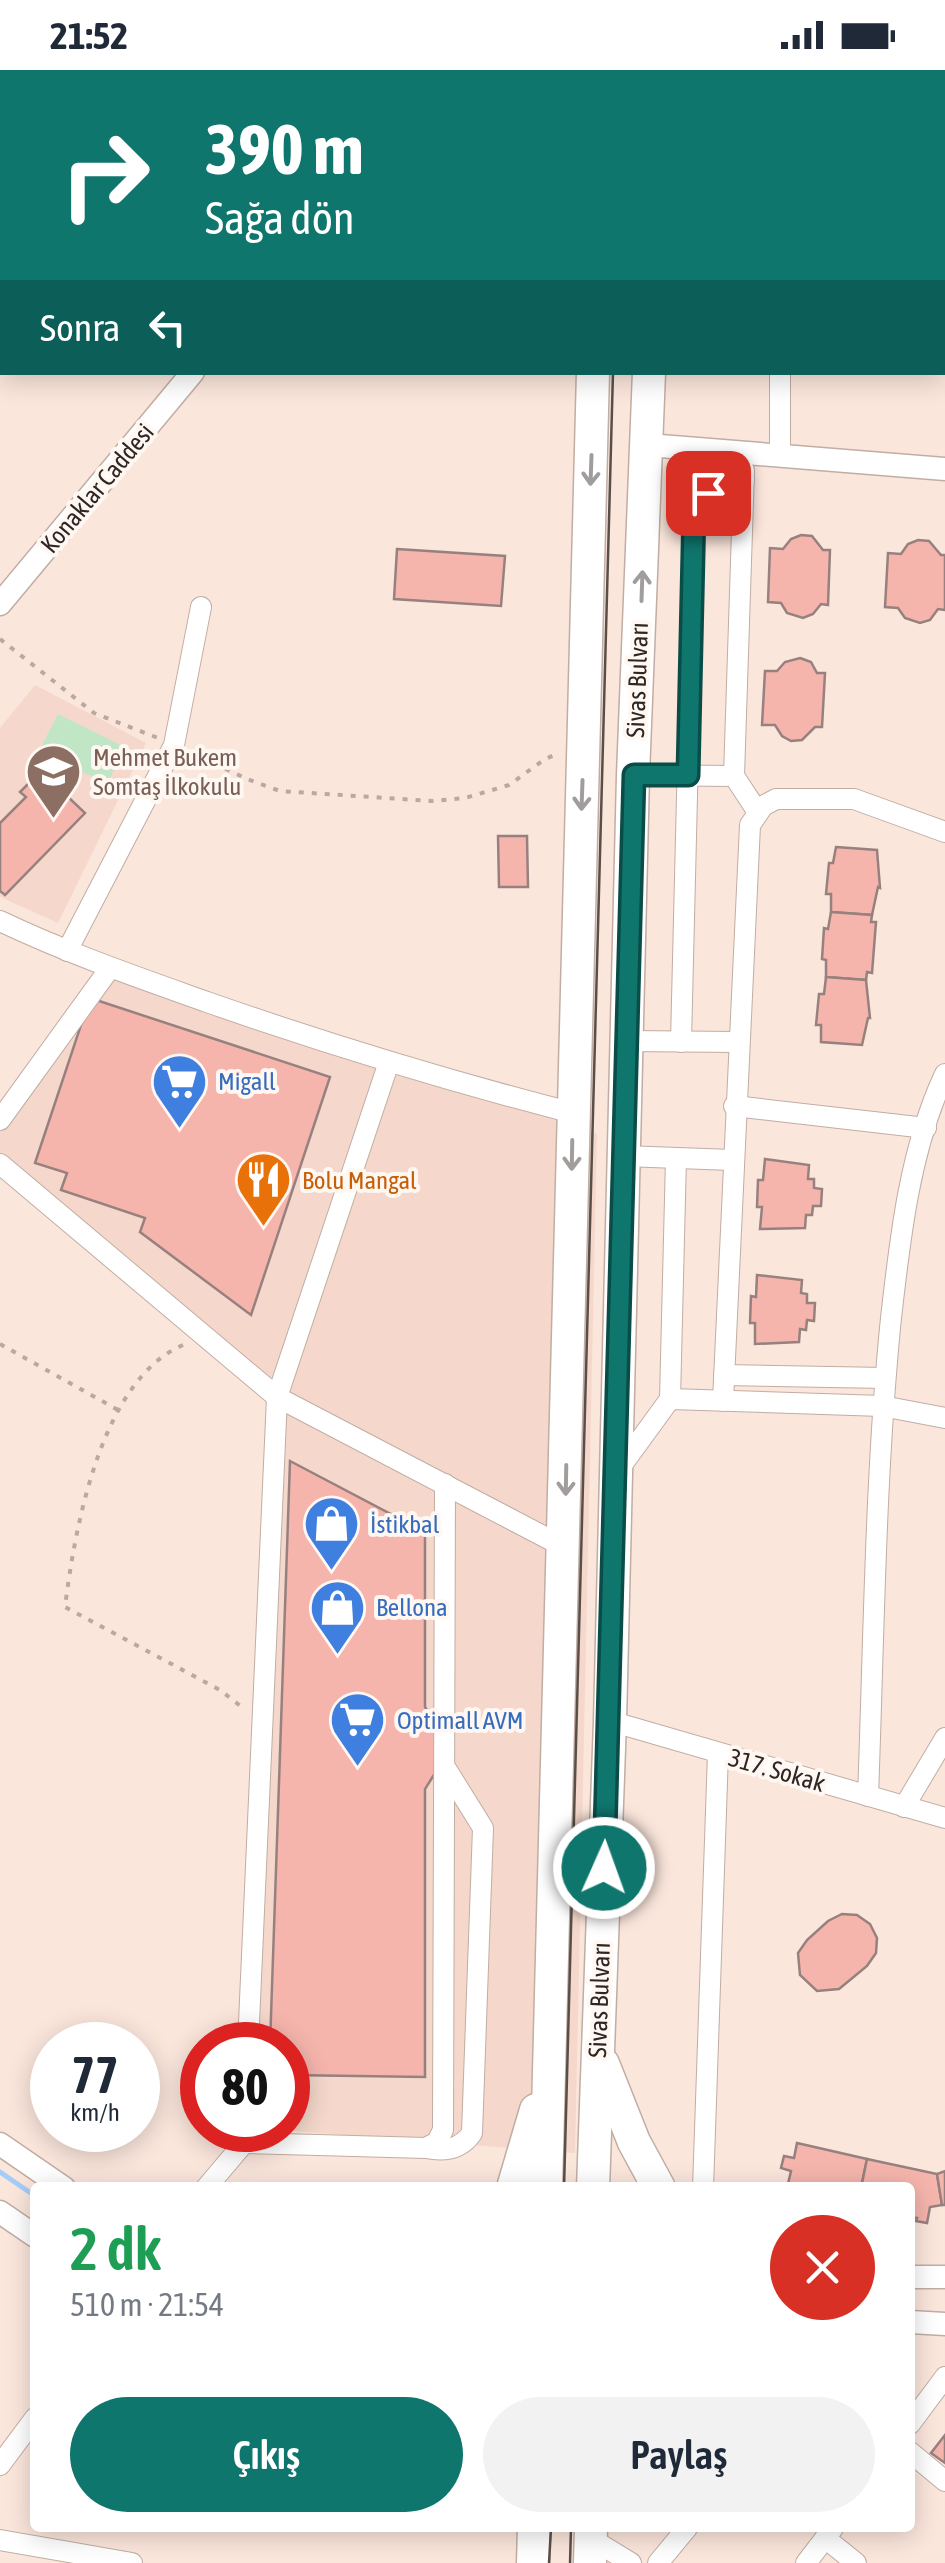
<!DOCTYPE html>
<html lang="tr">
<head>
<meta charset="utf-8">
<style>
  body { margin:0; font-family:"Asap Condensed",sans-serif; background:#f2f2f3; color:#1f2937; height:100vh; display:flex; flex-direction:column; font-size:38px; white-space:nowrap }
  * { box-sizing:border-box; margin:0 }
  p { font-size:32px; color:#747a83 }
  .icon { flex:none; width:55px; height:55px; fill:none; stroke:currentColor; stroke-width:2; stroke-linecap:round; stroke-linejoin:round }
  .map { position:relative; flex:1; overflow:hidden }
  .panel { position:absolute; left:30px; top:2112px; width:885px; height:350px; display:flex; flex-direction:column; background:#fff; border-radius:10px; box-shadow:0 5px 25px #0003 }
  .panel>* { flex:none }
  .top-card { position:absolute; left:0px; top:0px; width:945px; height:305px; box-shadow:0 5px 25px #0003; background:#0f766e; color:#fff; overflow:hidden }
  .speed { position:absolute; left:30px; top:1952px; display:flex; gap:20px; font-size:50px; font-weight:700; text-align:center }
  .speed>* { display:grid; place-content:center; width:130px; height:130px; border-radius:50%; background:#fff; box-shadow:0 5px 25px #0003; line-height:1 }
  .speed small { font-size:25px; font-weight:400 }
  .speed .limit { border:15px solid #d22; background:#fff; color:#111 }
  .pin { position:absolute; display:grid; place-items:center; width:85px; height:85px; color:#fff; margin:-42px; border-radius:20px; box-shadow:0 5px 15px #0006 }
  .me { position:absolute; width:110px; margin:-55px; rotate:2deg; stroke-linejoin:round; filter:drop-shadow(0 0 8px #0008) }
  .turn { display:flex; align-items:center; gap:35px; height:210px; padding:0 40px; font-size:45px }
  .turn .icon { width:130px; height:130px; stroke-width:2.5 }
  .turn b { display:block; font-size:70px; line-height:85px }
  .then { display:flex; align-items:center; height:95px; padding:0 40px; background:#0003; gap:20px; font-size:38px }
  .round { display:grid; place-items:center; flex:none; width:105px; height:105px; border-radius:52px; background:#f2f2f3 }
  .head { display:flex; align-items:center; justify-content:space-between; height:170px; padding:0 40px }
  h1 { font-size:60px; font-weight:600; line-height:75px; color:#1e9e55 }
  .button { display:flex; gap:20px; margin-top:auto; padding:20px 40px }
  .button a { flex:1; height:115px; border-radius:60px; background:#0f766e; color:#fff; font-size:40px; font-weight:600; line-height:115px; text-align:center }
  .button a+a { background:#f2f2f3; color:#1f2937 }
  .status { display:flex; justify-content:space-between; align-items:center; height:70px; padding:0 50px; background:#fff; direction:ltr }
  .status svg { height:28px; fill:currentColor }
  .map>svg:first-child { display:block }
</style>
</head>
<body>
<div class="status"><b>21:52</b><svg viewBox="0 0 49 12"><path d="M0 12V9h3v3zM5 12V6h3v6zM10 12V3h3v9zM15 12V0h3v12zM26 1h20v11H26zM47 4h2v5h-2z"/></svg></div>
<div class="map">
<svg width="945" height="2493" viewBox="0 0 945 2493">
  <rect width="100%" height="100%" fill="#fbe6dc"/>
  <g fill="#f5d8cb">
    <polygon points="35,615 146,673 58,853 0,827 0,658"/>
    <polygon points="111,900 597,1064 575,2083 281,2060 288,2060 288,1975 247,1975 275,1332 0,1091 0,1050"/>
  </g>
  <polygon fill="#c0e6c5" points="58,644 125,677 107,714 39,681"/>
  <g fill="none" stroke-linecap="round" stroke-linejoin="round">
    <polyline stroke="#a6ccfa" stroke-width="5" points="0,2102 35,2126"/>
  </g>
  <g fill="#f5b5ad" stroke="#97817f" stroke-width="2.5">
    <polygon points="801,465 812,466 823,480 830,480 828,535 821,534 813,544 803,548 787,543 781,533 768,532 770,478 783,479 791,469"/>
    <polygon points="918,470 929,471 941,485 945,485 945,540 938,539 930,550 920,553 905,548 898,538 885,537 888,483 901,484 908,474"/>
    <polygon points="397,479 505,486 501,536 394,529"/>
    <polygon points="800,588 811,592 817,603 825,603 822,657 815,657 802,670 791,671 782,666 775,655 762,655 765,601 777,601 785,592"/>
    <polygon points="46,706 85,743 5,825 0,821 0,753 26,727 20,722 31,711 36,716"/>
    <polygon points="498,766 527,766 528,817 499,817"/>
    <polygon points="836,777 877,780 880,818 878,817 872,845 831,842 831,824 826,824 829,793 833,793"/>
    <polygon points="831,842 872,845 871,852 876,852 872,903 867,902 866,910 826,907 826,890 822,889 824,858 828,859"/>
    <polygon points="826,907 866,910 870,948 868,948 862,975 821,972 821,955 816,955 819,924 824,924"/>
    <polygon points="90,928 330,1007 251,1245 140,1162 145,1148 61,1120 67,1103 35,1093"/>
    <polygon points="765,1089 809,1095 808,1109 814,1109 814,1118 822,1119 821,1136 813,1136 812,1145 806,1145 805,1158 760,1159 762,1137 757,1137 758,1110 763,1110"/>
    <polygon points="757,1205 802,1210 801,1223 807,1224 807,1233 815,1233 814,1251 807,1250 806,1260 800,1259 799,1272 755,1274 755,1253 750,1253 751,1226 756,1227"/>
    <polygon points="290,1391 425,1462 425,1637 437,1656 437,1700 425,1719 425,2007 288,2005 288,1975 270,1975"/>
    <polygon points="842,1844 857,1845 870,1854 877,1868 876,1883 867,1896 839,1919 817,1921 800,1905 798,1883 807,1870 828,1851"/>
    <polygon points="797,2073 867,2089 861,2118 787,2118 791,2101 781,2098 784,2086 794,2088"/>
    <polygon points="867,2089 937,2104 942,2135 930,2137 927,2153 916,2151 917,2148 910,2147 910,2118 861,2118"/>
    <polygon points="945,2101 945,2135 942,2135 937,2104"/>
    <polygon points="945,2365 945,2393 931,2383"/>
  </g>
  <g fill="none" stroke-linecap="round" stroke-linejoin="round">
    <defs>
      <g id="minor">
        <polyline points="44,0 47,2"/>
        <polyline points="774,0 774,2"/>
        <polyline points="942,249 945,249"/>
        <polyline points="780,302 780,386"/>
        <polyline points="744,400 734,706 757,741"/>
        <polyline points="633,705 734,706"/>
        <path d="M0 851C67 883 137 907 207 932 327 974 449 1011 573 1043"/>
        <polyline points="67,881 174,675 201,537"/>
        <polyline points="627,971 737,972"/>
        <polyline points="681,972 694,438 719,416 744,410"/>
        <polyline points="734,1036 926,1058"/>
        <polyline points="0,1050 110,898"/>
        <polyline points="624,1086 732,1090"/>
        <polyline points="0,1094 277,1327 564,1477"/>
        <polyline points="724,1305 885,1308"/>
        <polyline points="670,1329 882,1336 945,1348"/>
        <polyline points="723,1331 750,755 763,736 776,729 854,729 945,762"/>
        <polyline points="619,1399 670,1329 676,1088"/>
        <polyline points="610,1651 945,1748"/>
        <path d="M868 1726C874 1567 875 1407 891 1248 900 1168 910 1078 945 1004"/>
        <polyline points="904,1737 945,1668"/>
        <polyline points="248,1975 277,1327 389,992"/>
        <polyline points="244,2073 426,2078 437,2072 443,2060 445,1414"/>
        <path d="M426 2078C445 2082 461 2079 472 2063L483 1758 445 1697"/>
        <polyline points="206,2118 244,2073 244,2063"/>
        <polyline points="703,2118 718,1683"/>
        <polyline points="910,2354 945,2307"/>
        <polyline points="910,2382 945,2411"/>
        <polyline points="0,2395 35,2348"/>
        <polyline points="590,2468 631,2493"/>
        <polyline points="825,2468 856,2493"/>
        <polyline points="0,2470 132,2493"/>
        <polyline points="658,2493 687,2458"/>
        <polyline points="806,2493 833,2458"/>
      </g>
      <g id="tertiary">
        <polyline points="447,2 449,0"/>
        <polyline points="648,375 945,399"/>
        <polyline points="0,534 193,302"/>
        <polyline points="0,2074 64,2118"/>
        <polyline points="0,2142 35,2166"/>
        <polyline points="910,2207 945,2207"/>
        <polyline points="910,2252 945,2254"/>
      </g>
      <g id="trunk">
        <polyline points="602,2 602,0"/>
        <polyline points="653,2 653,0"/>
        <polyline points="603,1994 634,2072 659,2118"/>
        <polyline points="513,2118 536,2040"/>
        <polyline points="546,2118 593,302"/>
        <polyline points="593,2118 610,1651 633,705 649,302"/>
        <polyline points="533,2493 534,2458"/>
        <polyline points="590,2493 591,2458"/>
      </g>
    </defs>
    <use href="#minor" stroke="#c1ada3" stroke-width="22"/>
    <use href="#tertiary" stroke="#c1ada3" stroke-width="25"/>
    <use href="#trunk" stroke="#c1ada3" stroke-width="35"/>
    <g stroke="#baa9a1" stroke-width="4" stroke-dasharray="5 8" stroke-linecap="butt">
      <polyline points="0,569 94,643 158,668"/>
      <polyline points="190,682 247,709 280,721 432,731 465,728 509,715 545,689 559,683"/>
      <polyline points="0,1274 118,1340"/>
      <path d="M183 1275C101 1310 75 1457 65 1537L220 1620 243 1638"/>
    </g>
    <use href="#minor" stroke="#fff" stroke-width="20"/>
    <use href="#tertiary" stroke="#fff" stroke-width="22"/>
    <use href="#trunk" stroke="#fff" stroke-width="32"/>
    <g stroke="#594f49" stroke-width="2.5">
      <polyline points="622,2 622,0"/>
      <polyline points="564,2118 613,302"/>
      <polyline points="549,2493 551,2458"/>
      <polyline points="570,2493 571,2458"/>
    </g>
  </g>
  <defs><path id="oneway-shaft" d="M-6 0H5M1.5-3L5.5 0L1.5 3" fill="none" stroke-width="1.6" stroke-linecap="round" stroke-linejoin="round" transform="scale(2.5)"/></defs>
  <g stroke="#a19d9c">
    <use href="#oneway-shaft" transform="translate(591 400) rotate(92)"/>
    <use href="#oneway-shaft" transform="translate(642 516) rotate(-88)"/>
    <use href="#oneway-shaft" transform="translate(582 725) rotate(92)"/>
    <use href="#oneway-shaft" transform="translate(572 1085) rotate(91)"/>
    <use href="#oneway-shaft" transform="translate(566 1410) rotate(91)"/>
  </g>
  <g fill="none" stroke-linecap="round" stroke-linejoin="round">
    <defs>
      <polyline id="route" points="604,1798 634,705 688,705 694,438 708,423"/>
    </defs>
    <use href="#route" stroke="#0a4d48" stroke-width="25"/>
    <use href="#route" stroke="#0f766e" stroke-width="18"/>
  </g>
  <defs>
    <symbol id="school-pin" viewBox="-11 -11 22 30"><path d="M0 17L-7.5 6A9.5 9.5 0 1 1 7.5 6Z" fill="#8d6e63" stroke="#fff7f2"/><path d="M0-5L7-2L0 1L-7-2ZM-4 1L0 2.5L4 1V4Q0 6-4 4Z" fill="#fff"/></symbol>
    <symbol id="supermarket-pin" viewBox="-11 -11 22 30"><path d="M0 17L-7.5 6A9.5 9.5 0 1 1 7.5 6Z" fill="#3f7fe0" stroke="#fff7f2"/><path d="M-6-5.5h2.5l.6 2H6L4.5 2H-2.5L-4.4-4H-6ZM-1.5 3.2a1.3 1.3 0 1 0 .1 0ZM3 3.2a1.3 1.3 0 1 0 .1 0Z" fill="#fff"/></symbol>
    <symbol id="restaurant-pin" viewBox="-11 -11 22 30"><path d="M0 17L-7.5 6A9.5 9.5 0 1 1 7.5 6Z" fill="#e8710a" stroke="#fff7f2"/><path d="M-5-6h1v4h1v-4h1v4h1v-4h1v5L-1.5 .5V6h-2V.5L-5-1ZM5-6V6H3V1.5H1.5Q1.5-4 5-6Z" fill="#fff"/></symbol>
    <symbol id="shop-pin" viewBox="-11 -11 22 30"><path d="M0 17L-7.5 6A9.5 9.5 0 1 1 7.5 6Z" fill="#3f7fe0" stroke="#fff7f2"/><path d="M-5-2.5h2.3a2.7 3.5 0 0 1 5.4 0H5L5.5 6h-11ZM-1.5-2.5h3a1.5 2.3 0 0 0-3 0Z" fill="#fff"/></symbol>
  </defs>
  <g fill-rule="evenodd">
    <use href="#school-pin" x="22" y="670" width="63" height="86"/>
    <use href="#supermarket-pin" x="148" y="980" width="63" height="86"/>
    <use href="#restaurant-pin" x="232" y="1078" width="63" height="86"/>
    <use href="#shop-pin" x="300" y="1422" width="63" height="86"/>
    <use href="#shop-pin" x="306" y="1506" width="63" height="86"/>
    <use href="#supermarket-pin" x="326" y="1618" width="63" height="86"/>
  </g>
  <g text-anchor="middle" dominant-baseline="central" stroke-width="8" stroke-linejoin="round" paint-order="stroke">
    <g font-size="25" fill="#2e2622" stroke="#fff7f2">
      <text transform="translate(97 418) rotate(-50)">Konaklar Caddesi</text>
      <text transform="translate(637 610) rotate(-88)">Sivas Bulvarı</text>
      <text transform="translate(777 1700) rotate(16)">317. Sokak</text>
      <text transform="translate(599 1930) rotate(-88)">Sivas Bulvarı</text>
    </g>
    <g font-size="25" fill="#785e54" stroke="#fff7f2" text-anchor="start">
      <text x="93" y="687">Mehmet Bukem<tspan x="93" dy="29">Somtaş İlkokulu</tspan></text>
    </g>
    <g font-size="25" fill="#366cbe" stroke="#fff7f2" text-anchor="start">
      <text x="218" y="1011">Migall</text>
      <text x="370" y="1454">İstikbal</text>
      <text x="376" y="1537">Bellona</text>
      <text x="397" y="1650">Optimall AVM</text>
    </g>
    <g font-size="25" fill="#c56008" stroke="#fff7f2" text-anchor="start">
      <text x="302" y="1110">Bolu Mangal</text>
    </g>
  </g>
</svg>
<div class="speed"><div>77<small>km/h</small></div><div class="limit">80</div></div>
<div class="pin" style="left:708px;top:423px;background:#d93025"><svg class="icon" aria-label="arrive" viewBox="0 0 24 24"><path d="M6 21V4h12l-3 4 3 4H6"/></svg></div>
<svg class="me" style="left:604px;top:1798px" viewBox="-20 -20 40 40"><circle r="17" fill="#0f766e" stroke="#fff" stroke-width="3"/><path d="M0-11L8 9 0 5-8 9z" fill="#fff"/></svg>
<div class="top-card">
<div class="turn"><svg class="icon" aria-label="right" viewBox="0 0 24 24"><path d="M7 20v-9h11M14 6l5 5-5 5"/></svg><div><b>390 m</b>Sağa dön</div></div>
<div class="then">Sonra<svg class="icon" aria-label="left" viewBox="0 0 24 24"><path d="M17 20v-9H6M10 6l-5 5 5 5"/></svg></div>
</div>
<section class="panel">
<div class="head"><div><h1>2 dk</h1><p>510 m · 21:54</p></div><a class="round" style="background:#d93025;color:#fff"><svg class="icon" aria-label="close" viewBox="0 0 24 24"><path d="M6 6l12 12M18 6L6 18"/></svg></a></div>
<div class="button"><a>Çıkış</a><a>Paylaş</a></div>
</section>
</div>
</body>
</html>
